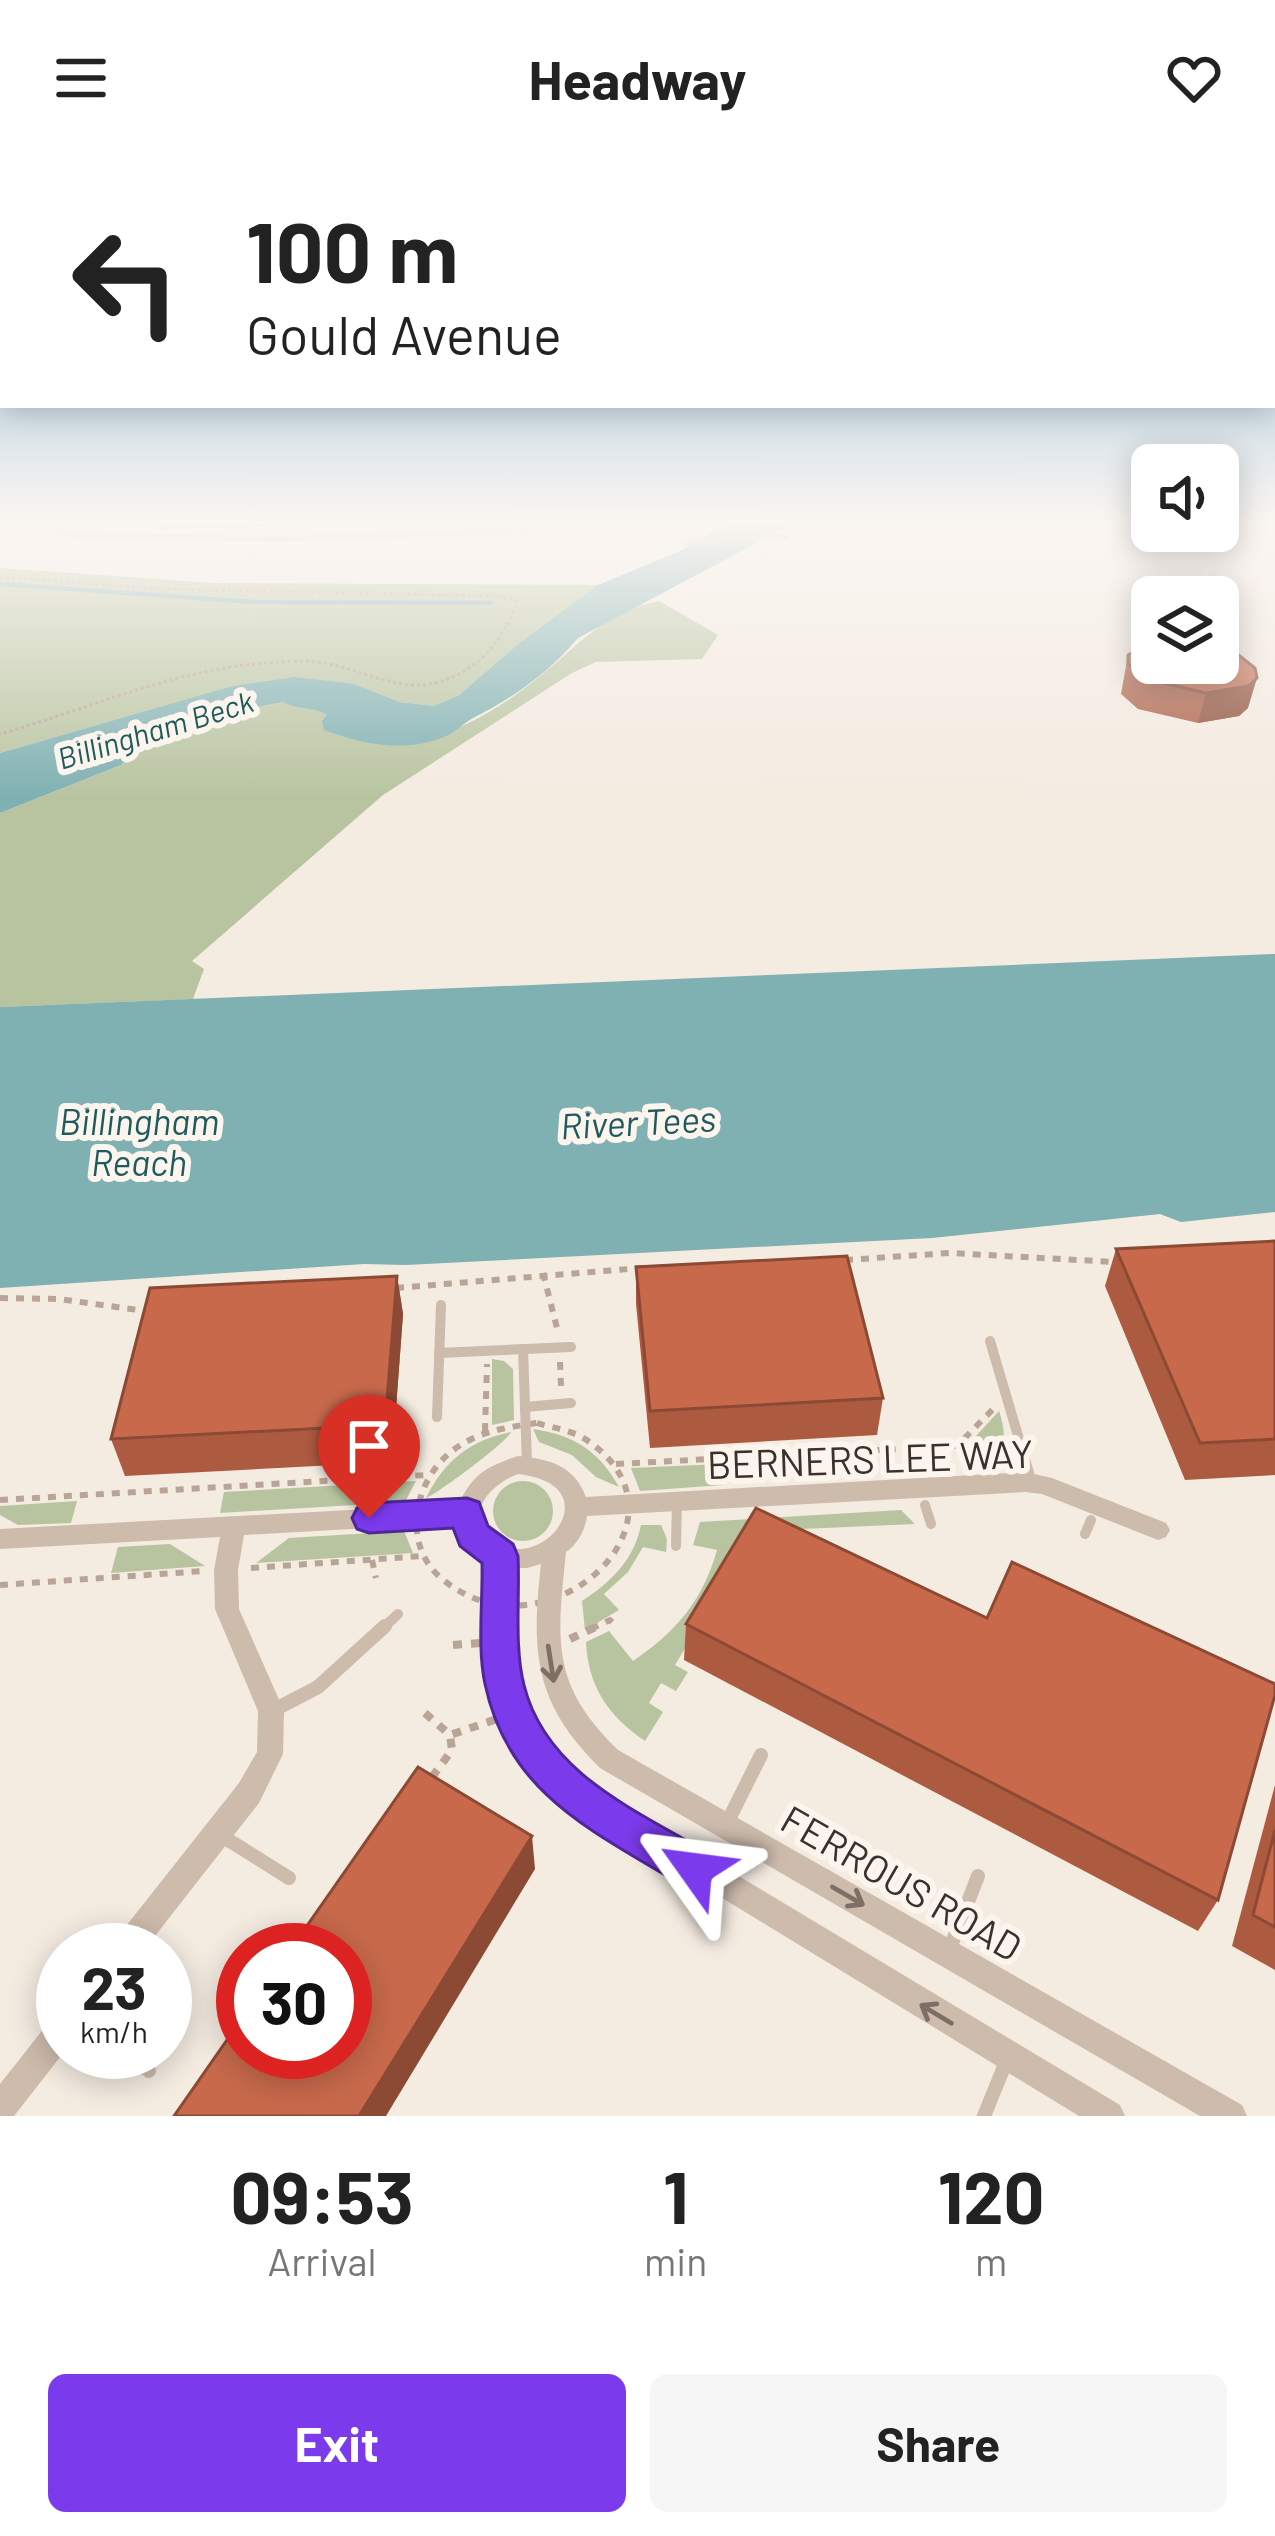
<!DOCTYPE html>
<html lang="en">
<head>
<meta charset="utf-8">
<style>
  body { margin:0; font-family:Barlow,sans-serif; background:#f6f6f6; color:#222; height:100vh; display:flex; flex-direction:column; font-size:45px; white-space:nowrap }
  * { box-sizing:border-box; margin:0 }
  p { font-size:39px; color:#767676 }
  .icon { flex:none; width:66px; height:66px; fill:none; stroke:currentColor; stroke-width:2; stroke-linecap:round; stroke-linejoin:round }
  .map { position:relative; height:1960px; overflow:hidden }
  .side { display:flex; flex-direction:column; background:#fff; flex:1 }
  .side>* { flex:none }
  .banner { position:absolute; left:0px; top:0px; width:1275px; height:252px; box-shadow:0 6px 30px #0003; background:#fff; color:#222; overflow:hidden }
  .buttons { position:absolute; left:1131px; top:288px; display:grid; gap:24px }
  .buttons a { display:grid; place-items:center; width:108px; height:108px; border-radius:18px; background:#fff; box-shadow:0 6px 30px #0003; font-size:60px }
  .speed { position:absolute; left:36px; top:1767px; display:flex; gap:24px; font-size:60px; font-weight:700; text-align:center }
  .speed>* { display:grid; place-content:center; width:156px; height:156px; border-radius:50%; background:#fff; box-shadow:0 6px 30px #0003; line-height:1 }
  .speed small { font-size:30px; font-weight:400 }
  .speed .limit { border:18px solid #d22; background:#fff; color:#111 }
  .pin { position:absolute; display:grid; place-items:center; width:102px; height:102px; color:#fff; margin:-123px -51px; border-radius:50% 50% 50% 0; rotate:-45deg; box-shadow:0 0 12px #0007 }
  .pin .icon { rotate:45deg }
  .me { position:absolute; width:132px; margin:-66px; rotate:301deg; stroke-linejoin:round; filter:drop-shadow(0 0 9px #0008) }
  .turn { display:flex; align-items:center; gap:42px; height:252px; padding:0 48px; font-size:54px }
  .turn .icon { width:156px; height:156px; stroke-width:2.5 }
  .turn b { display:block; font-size:84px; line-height:102px }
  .eta { display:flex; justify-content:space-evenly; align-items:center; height:204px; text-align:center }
  .eta b { font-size:72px; font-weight:700; line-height:84px }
  .action { display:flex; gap:24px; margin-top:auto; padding:24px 48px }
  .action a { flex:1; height:138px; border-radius:18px; background:#7c3aed; color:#fff; font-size:48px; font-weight:700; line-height:138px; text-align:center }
  .action a+a { background:#f6f6f6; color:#222 }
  header { display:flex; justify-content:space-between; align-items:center; height:156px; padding:0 48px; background:#fff; font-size:54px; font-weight:700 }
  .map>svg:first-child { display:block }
</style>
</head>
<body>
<header><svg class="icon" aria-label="menu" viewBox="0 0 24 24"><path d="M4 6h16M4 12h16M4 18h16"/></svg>Headway<svg class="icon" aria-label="heart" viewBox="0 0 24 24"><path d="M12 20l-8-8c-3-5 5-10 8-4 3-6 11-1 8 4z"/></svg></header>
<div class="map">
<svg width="1275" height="1960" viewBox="0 0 1275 1960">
  <rect width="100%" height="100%" fill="#f4ebe1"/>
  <g fill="#b8c4a0">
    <polygon points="0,412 214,427 598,429 518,488 459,539 434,550 400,546 354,528 228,531 0,597"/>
    <path d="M659 445 718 479 702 503 596 506 572 517 383 639 192 805 204 813 193 843 0 851V657L121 609C150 572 237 555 284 546 298 555 313 550 328 559L325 574C413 610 491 564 558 505 589 478 615 453 659 445Z"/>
    <polygon points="492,1203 504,1205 513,1213 514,1264 492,1269"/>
    <path d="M999 1255C1009 1285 1006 1311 969 1315L963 1294Z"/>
    <path d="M533 1273C574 1279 599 1295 619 1331L596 1321 572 1299 539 1286Z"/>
    <path d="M511 1276C507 1286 438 1337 426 1342 444 1305 470 1284 511 1276Z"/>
    <polygon points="720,1308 723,1329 640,1335 631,1312"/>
    <polygon points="416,1325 405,1346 220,1357 224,1336"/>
    <circle cx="523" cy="1355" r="30"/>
    <polygon points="77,1345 71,1367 18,1369 0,1359 0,1350"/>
    <path d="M901 1354 915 1368 756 1375 675 1509 688 1516 676 1535 661 1527 649 1547 663 1556 645 1585C608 1560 588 1530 586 1486L609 1475 633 1505C676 1476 703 1444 717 1394L693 1389 700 1366Z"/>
    <path d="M641 1369H661L667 1383 666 1396 643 1391 628 1416 604 1438 619 1454 585 1474 582 1445C611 1426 634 1404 641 1369Z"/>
    <polygon points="404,1375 413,1397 256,1407 289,1382"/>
    <polygon points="170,1388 205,1410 111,1417 118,1391"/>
  </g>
  <g fill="#7fb0b2">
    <path d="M726 368H792L578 482C550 516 514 541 475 561 464 566 455 577 444 581 406 597 360 588 324 574L322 565 327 559C313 550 298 555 283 546 237 555 151 572 121 609L0 657V597L228 531 295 521 354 528 400 546 434 550 459 539 518 488 598 429 680 395Z"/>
    <polygon points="1275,798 1275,1056 1181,1066 1160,1058 932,1082 406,1109 364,1108 0,1132 0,851"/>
  </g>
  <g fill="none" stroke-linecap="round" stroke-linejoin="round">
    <polyline stroke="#7fb0b2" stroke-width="4.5" points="0,428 254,446 490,447"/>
    <path stroke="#b9a596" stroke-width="3" stroke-dasharray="3 3" stroke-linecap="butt" d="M0 421 160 433 498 440 517 446C505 481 481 512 445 524 403 539 369 516 329 508 308 503 286 506 265 507 172 514 89 553 0 578"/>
    <g stroke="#b9a596" stroke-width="6" stroke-dasharray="8 8" stroke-linecap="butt">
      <polyline points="845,1104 950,1097 1115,1106"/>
      <polyline points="543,1117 558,1176"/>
      <polyline points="396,1132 641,1112"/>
      <polyline points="0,1142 59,1143 145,1155"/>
      <polyline points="560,1206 561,1230"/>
      <path d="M537 1267C553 1272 575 1275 588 1285 705 1366 543 1510 441 1422 399 1386 415 1318 459 1290 484 1274 509 1271 537 1267Z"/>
      <polyline points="485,1275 487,1208"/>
      <polyline points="616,1308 957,1290 995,1251"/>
      <polyline points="0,1344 426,1319"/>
      <polyline points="372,1404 376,1422"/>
      <polyline points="251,1412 423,1400"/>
      <polyline points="0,1429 204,1415"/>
      <polyline points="591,1473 610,1464 615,1469"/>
    </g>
    <g stroke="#b9a596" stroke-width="8" stroke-dasharray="9 9" stroke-linecap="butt">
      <polyline points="570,1483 598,1470"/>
      <polyline points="453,1489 481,1487"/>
      <polyline points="425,1557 450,1579 497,1563"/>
      <polyline points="432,1621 452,1594 450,1579"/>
    </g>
    <g stroke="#cdbbac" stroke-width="6">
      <polyline points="58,368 59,375 74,379 279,383 557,373"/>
      <polyline points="684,386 786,381"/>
    </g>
    <g stroke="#cdbbac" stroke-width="10">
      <polyline points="990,1185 1032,1327"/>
      <polyline points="523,1193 527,1308"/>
      <polyline points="439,1197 571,1191"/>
      <polyline points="525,1251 571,1247"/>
      <polyline points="437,1261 441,1149"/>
      <polyline points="925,1349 931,1368"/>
      <polyline points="1085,1378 1091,1364"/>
      <polyline points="676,1390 677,1345"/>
      <polyline points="382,1473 398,1458"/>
    </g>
    <g stroke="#cdbbac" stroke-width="14">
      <polyline points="276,1553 318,1531 385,1470"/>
      <polyline points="728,1665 761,1599"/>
      <polyline points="222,1680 289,1722"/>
      <polyline points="950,1792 978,1720"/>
      <polyline points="125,1896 149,1915"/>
      <polyline points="984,1960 1006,1906"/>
    </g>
    <g fill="#cdbbac" fill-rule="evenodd">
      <path d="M518 1300C549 1303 574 1309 586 1341L1025 1316 1052 1322 1166 1367 1170 1374 1166 1381 1158 1384 1042 1338 1025 1336 587 1360C585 1374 578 1388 566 1396 557 1485 550 1528 618 1594L1242 1949 1247 1960H1200L600 1612C534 1547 531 1497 541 1408L527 1412H512C511 1497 511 1554 572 1620L1120 1949 1125 1960H1079L552 1638C489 1567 486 1497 488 1405 471 1397 463 1385 458 1367L244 1379 238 1414 239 1453 284 1555 283 1598 259 1647 144 1794H110L115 1784 239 1627 257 1596 258 1555 215 1453 214 1414 220 1381 0 1393V1373L459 1348C472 1318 488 1310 518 1300ZM518 1318C615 1329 539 1425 491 1382 462 1357 493 1327 518 1318Z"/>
      <polygon points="63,1858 64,1896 14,1960 0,1960 0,1928 52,1862"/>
    </g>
  </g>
  <g fill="#ac5a40">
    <polygon points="158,368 386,368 159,373"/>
    <polygon points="1128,499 1248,552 1239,560 1198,567 1138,553 1121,538"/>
    <polygon points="1275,1085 1275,1319 1185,1324 1105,1130 1116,1093"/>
    <polygon points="636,1111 883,1242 877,1279 650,1292 636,1148"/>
    <polygon points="397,1120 403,1158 392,1306 125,1320 111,1283"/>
    <polygon points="686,1468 1218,1744 1198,1775 684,1504"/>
    <polygon points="1275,1629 1275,1814 1232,1790"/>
  </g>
  <g fill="#8c4a34">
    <polygon points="1257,522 1248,552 1239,560 1198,567 1206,537"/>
    <polygon points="397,1120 403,1158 392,1306 385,1269"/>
    <polygon points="532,1680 535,1713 386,1960 359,1960"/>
  </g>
  <g fill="#c8694b" stroke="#8c4a34" stroke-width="3">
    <polygon points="1146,488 1152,488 1152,507 1218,507 1218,493 1236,497 1255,512 1257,522 1248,530 1206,537 1146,523 1128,508 1128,499"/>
    <polygon points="1275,1085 1275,1283 1200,1287 1116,1093"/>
    <polygon points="847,1100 883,1242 650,1255 636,1111"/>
    <polygon points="397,1120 385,1269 111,1283 150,1132"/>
    <polygon points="756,1352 987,1462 1012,1406 1275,1528 1275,1539 1218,1744 686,1468"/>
    <polygon points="418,1611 532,1680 359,1960 174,1960 243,1861 243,1896 345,1896 345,1794 290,1794"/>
    <polygon points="1275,1674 1275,1771 1253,1759"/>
  </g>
  <defs><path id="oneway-shaft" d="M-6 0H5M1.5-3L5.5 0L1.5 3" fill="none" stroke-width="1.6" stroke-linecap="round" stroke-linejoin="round" transform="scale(3)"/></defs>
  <g stroke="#7d6f65">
    <use href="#oneway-shaft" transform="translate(551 1508) rotate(81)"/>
    <use href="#oneway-shaft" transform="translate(848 1740) rotate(30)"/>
    <use href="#oneway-shaft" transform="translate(936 1858) rotate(-149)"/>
  </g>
  <linearGradient id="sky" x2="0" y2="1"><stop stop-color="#7eb2d2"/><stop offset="0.57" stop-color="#faf6f2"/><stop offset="1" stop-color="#faf6f2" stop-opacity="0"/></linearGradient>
  <rect width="1275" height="643" fill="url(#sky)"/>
  <path fill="#7c3aed" stroke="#51269a" stroke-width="3" d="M467 1342 479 1346 488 1370 513 1388 518 1400C520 1440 514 1490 524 1529 546 1618 638 1655 710 1698L717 1713 710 1728 695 1734 680 1728C593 1675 508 1638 485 1528 477 1491 483 1445 482 1407L460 1390 453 1372 369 1377 357 1373 352 1362 357 1352 369 1347Z"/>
  <g text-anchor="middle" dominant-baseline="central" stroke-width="12" stroke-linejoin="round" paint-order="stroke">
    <g font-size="30" font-style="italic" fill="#1f5a5e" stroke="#fbf5ee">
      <text transform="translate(155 573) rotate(-17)">Billingham Beck</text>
    </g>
    <g font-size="36" font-style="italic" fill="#1f5a5e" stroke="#fbf5ee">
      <text x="139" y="964">Billingham<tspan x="139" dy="41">Reach</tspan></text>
      <text transform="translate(638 965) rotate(-3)">River Tees</text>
    </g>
    <g font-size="39" fill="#3b302b" stroke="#fbf5ee">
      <text transform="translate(870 1302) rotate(-2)">BERNERS LEE WAY</text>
      <text transform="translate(902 1726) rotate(30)">FERROUS ROAD</text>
    </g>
  </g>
</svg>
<div class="buttons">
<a><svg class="icon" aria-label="sound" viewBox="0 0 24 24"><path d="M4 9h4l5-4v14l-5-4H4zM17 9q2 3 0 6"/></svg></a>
<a><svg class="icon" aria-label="layers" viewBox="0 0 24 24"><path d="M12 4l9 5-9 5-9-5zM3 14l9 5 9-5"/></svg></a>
</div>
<div class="speed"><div>23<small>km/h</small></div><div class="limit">30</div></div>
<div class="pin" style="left:369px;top:1362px;background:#d93025"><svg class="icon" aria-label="arrive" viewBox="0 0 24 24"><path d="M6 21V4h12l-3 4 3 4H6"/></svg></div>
<svg class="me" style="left:695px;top:1713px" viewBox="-20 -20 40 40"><path d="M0-17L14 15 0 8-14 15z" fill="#7c3aed" stroke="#fff" stroke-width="4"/></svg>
<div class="banner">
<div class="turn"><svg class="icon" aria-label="left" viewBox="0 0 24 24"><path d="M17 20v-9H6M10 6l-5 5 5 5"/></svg><div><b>100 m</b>Gould Avenue</div></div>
</div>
</div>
<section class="side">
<div class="eta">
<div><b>09:53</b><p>Arrival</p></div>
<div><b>1</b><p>min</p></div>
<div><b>120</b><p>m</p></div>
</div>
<div class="action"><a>Exit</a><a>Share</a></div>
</section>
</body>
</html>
